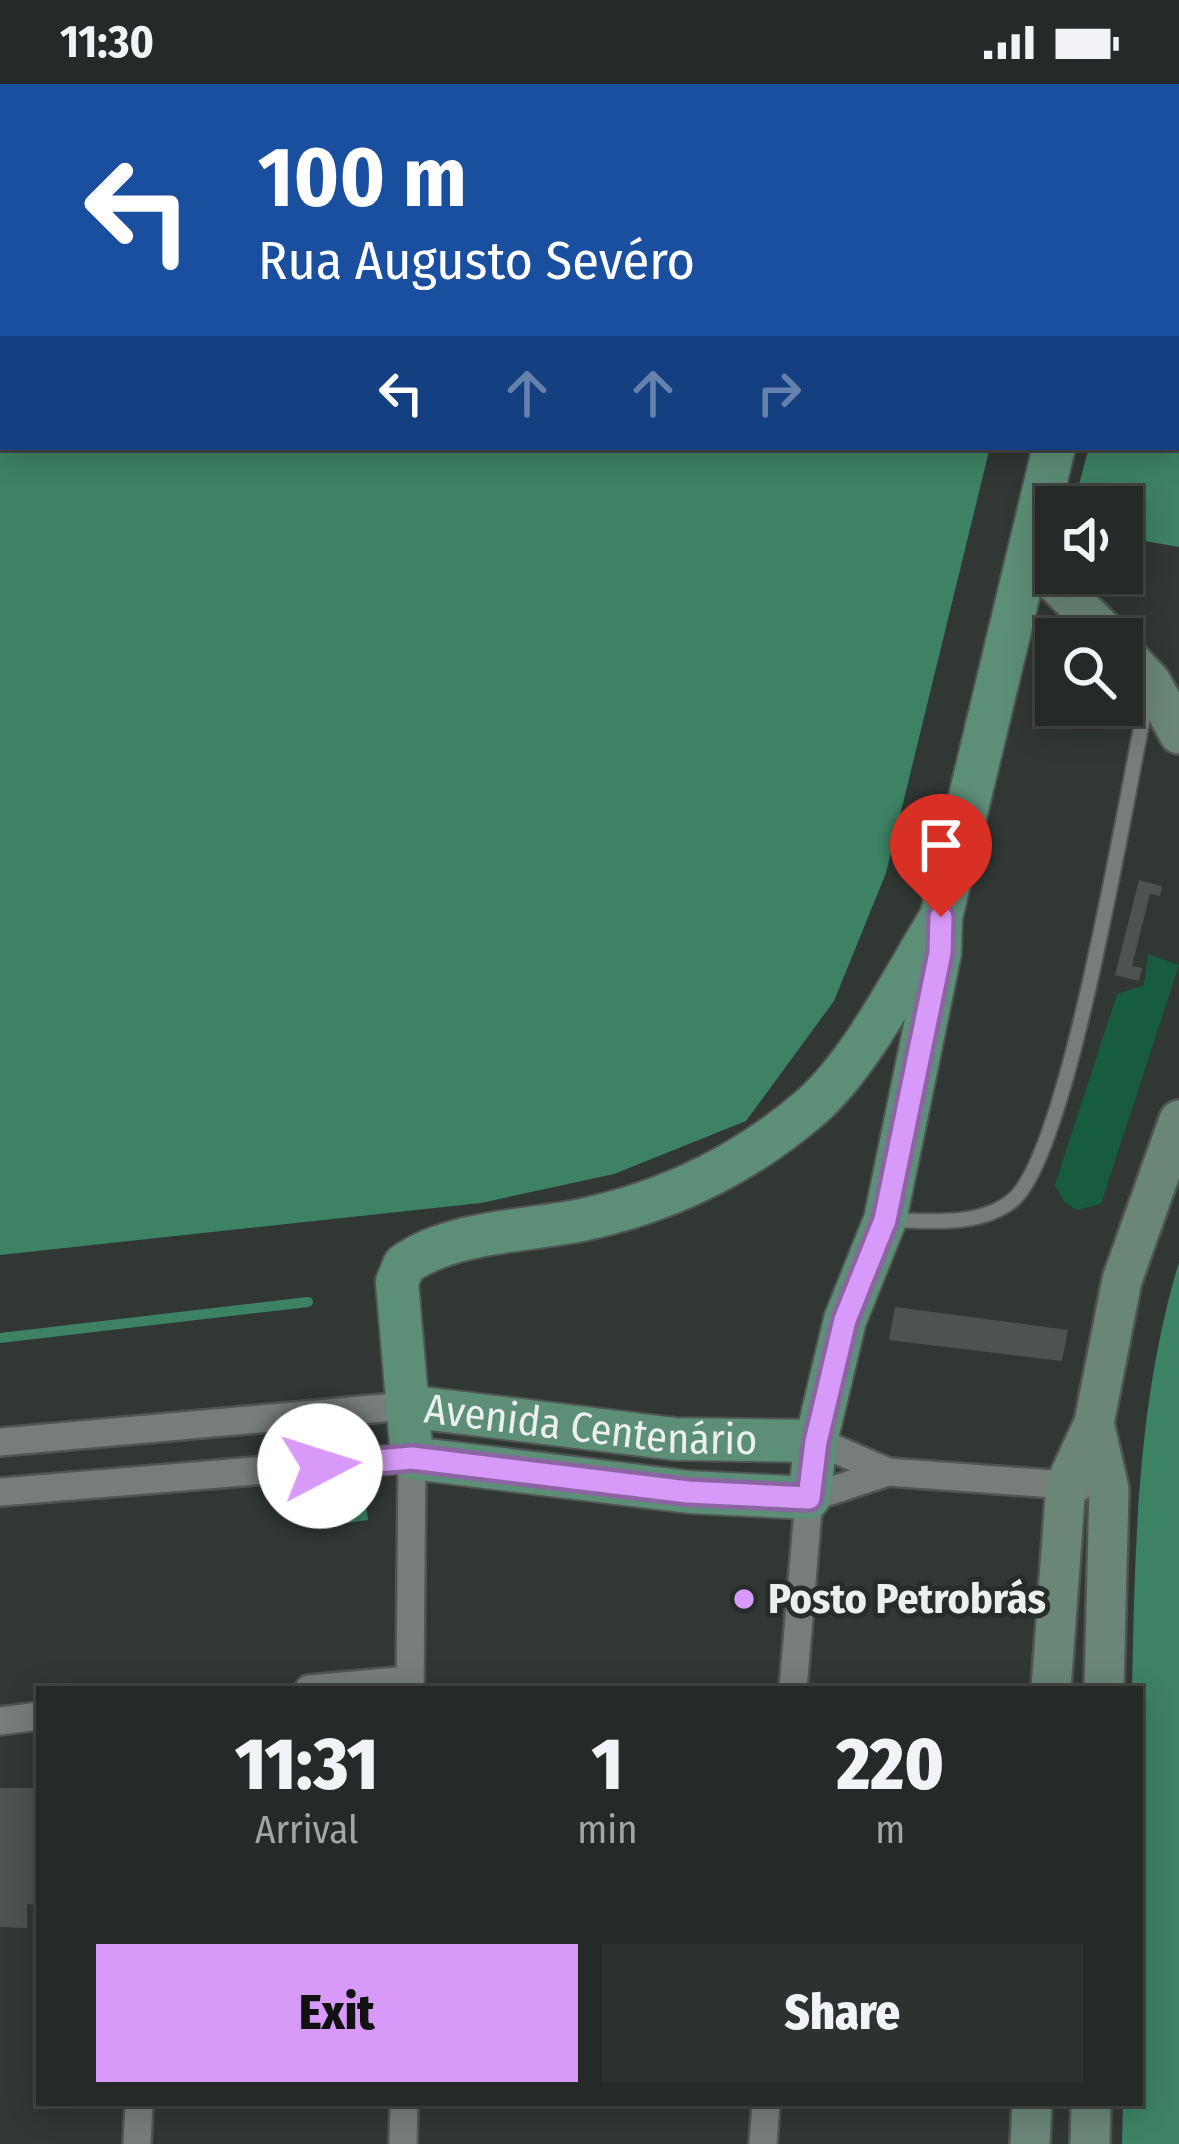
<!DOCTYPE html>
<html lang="en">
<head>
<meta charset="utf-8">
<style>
  body { margin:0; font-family:"Fira Sans Condensed",sans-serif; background:#2d312f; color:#f1f3f6; height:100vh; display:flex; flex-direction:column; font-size:45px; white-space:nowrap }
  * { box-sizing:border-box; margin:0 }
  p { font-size:39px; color:#a3a6a7 }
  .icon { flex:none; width:66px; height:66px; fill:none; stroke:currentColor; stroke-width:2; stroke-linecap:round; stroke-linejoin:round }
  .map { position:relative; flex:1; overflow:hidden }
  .details { position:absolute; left:36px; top:1602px; width:1107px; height:420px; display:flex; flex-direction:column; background:#252927; border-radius:0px; box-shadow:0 6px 30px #0003,0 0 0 3px #424544 }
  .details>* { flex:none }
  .top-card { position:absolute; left:0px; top:0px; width:1179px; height:366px; box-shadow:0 6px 30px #0003,0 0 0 3px #424544; background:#1a4fa0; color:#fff; overflow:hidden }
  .buttons { position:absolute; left:1035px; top:402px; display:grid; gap:24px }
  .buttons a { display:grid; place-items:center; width:108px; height:108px; border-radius:0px; background:#252927; box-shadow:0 6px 30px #0003,0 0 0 3px #424544; font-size:60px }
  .pin { position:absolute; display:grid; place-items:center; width:102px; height:102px; color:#fff; margin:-123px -51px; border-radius:50% 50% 50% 0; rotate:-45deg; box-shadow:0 0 12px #0007 }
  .pin .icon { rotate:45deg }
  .me { position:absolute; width:132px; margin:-66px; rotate:85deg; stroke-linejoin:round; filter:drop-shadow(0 0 9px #0008) }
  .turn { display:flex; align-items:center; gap:42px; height:252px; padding:0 60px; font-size:54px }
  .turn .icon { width:156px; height:156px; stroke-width:2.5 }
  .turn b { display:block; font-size:84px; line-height:102px }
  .lanes { display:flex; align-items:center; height:114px; padding:0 60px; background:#0003; justify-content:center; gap:60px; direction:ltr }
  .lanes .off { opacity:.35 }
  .eta { display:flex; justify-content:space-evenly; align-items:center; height:204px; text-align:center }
  .eta b { font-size:72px; font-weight:800; line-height:84px }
  .button { display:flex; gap:24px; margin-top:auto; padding:24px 60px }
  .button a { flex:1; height:138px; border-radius:0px; background:#d89af8; color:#111; font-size:48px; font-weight:800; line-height:138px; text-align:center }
  .button a+a { background:#2d312f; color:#f1f3f6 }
  .status { display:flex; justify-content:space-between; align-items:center; height:84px; padding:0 60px; background:#252927; direction:ltr }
  .status svg { height:33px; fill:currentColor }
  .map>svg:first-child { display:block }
</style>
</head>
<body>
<div class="status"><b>11:30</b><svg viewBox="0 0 49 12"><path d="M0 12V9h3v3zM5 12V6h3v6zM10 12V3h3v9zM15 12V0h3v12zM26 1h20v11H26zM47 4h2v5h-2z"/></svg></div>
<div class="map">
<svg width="1179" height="2060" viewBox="0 0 1179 2060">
  <rect width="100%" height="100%" fill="#313734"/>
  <polygon fill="#175b41" points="1148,870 1179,881 1101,1120 1077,1126 1065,1119 1055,1101 1117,910 1144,901"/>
  <g fill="#3d8264">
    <polygon points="0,0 1079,0 3,3 3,363 990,363 886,789 834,917 746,1037 614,1090 481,1119 0,1171"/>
    <polygon points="1179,31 1179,463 1122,453 1122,423 1073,423 1089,363 1176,363"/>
    <path d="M1179 1178V2060H1122L1123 2019H1140V1605H1132C1135 1460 1137 1318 1179 1178Z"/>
    <polygon points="365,1412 368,1436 332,1441 328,1417"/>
  </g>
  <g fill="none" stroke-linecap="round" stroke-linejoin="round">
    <polyline stroke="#3d8264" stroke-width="10" points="0,1254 308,1218"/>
  </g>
  <g fill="#4d5450">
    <polygon points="1139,796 1162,802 1160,812 1150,810 1132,882 1142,884 1139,897 1115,891"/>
    <polygon points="895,1223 1068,1246 1062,1277 889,1256"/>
    <polygon points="0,1704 39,1704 39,1821 27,1820 27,1844 0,1843"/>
  </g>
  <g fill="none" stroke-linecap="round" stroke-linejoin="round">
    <defs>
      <path id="lane" d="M890 1136C929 1137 983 1143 1014 1115 1070 1064 1127 706 1147 614"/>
      <g id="street">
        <polyline points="816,1357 888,1388 1081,1402"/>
        <polyline points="0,1358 406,1322"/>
        <polyline points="0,1408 412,1374 410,1605"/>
        <polyline points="309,1605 410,1596"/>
        <polyline points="793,1605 809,1414 888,1388"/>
        <polyline points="0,1637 39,1632"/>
        <polyline points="137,2060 139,2019"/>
        <polyline points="403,2060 404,2019"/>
        <polyline points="763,2060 766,2019"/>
      </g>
      <g id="secondary">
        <polyline points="1027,471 1112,555"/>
        <polyline points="1122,567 1151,598 1179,650"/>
        <polyline points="1094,1339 1109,1405 1104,1605"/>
        <polyline points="1051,1605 1066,1400 1094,1339 1122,1196 1179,1036"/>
        <polyline points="1030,2060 1032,2019"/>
        <polyline points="1090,2060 1091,2019"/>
      </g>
      <g id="primary">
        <polyline points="1143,3 1143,0"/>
        <path d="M941 833C904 892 863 977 811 1023 745 1080 667 1118 582 1136 527 1147 450 1147 404 1181L397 1198 412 1374 689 1408 809 1414 816 1357 845 1236 885 1136 940 869 941 833 1054 363"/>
        <path id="s1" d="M406 1322 675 1355 816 1357"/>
      </g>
    </defs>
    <use href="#lane" stroke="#505552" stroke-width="18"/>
    <use href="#street" stroke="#505552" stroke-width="32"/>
    <use href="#secondary" stroke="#505552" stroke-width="44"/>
    <use href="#primary" stroke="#505552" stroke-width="46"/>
    <use href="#lane" stroke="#777e7a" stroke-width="14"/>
    <use href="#street" stroke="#777e7a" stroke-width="27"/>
    <use href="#secondary" stroke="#6a8679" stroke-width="39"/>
    <use href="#primary" stroke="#5d8e78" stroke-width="42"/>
  </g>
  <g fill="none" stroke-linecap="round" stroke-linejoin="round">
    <defs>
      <polyline id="route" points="320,1382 412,1374 688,1408 809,1414 816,1358 845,1236 885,1136 940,869 941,833"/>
    </defs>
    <use href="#route" stroke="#8c64a1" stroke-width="30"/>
    <use href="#route" stroke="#d89af8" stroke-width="21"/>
  </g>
  <circle fill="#d89af8" stroke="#272d2a" stroke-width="4.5" cx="744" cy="1515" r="12"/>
  <g text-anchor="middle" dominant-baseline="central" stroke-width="10" stroke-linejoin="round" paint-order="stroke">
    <g font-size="42" fill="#ebefed" stroke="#272d2a">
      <text stroke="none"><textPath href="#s1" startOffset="186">Avenida Centenário</textPath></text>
    </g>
    <g font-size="42" font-weight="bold" fill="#ebefed" stroke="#272d2a" text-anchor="start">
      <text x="768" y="1515">Posto Petrobrás</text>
    </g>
  </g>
</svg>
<div class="buttons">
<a><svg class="icon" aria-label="sound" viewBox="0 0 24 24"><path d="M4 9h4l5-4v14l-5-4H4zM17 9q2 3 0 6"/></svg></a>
<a><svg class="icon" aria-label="search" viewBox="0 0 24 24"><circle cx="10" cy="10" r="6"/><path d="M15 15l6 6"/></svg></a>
</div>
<div class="pin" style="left:941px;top:833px;background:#d93025"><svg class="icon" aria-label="arrive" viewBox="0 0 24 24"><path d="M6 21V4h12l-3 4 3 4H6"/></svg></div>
<svg class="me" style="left:320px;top:1382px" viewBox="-20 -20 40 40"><circle r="19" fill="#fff"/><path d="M0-13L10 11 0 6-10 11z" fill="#d89af8"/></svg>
<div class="top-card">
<div class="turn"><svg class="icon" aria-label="left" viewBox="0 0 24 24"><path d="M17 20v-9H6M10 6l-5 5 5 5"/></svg><div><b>100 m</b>Rua Augusto Sevéro</div></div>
<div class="lanes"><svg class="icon" aria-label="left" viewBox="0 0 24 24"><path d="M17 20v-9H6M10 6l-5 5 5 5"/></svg><svg class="icon off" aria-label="ahead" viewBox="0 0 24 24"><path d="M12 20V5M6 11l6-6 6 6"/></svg><svg class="icon off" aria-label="ahead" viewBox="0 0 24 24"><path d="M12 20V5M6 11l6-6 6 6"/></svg><svg class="icon off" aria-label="right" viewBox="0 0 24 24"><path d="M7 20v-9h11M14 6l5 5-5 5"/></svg></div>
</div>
<section class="details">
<div class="eta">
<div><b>11:31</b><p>Arrival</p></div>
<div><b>1</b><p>min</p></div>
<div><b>220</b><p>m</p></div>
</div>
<div class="button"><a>Exit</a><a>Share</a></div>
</section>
</div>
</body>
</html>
